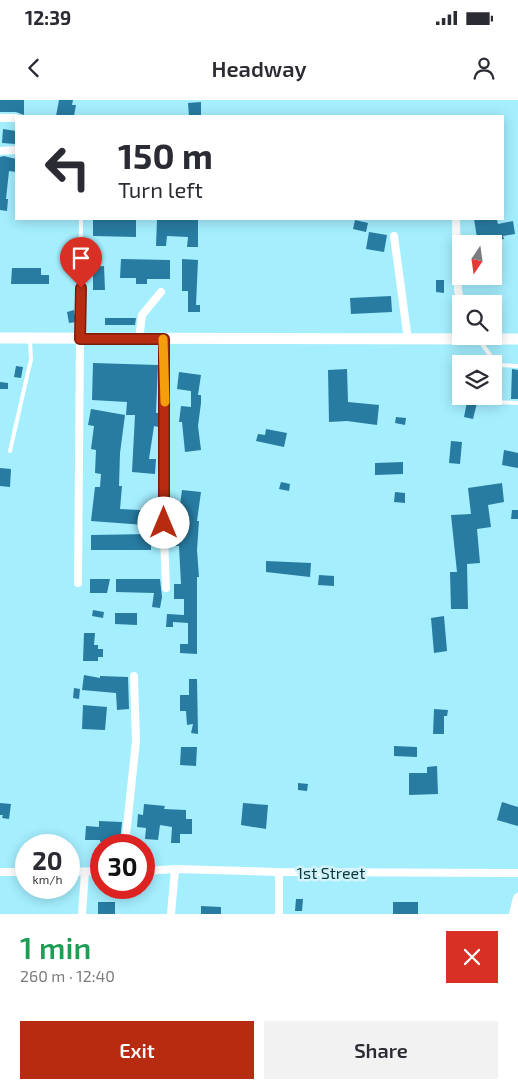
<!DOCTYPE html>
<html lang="en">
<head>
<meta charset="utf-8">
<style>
  body { margin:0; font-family:"Exo 2",sans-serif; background:#f2f2f3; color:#2b2b33; height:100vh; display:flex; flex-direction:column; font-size:19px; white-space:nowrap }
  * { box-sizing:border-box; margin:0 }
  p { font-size:16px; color:#7c7c81 }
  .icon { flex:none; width:28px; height:28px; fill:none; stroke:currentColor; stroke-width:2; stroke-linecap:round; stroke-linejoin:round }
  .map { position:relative; height:814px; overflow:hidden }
  .details { display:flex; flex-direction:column; background:#fff; flex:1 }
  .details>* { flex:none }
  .hud { position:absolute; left:15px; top:15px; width:489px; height:105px; border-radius:0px; box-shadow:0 2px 12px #0003; background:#fff; color:#2b2b33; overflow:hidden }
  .needle { width:32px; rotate:193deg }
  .fabs { position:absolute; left:452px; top:135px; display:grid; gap:10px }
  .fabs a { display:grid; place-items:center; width:50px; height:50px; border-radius:0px; background:#fff; box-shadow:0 2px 12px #0003; font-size:25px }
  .speed { position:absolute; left:15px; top:734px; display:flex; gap:10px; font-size:25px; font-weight:700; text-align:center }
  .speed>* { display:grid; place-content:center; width:65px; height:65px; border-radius:50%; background:#fff; box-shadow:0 2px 12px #0003; line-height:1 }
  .speed small { font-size:12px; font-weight:400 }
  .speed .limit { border:8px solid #d22; background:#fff; color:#111 }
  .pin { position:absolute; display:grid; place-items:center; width:42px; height:42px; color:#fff; margin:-51px -21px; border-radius:50% 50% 50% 0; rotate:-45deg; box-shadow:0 0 5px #0007 }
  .pin .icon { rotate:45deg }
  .me { position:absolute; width:55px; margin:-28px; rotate:0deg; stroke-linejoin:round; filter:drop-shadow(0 0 4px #0008) }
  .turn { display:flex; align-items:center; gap:18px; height:105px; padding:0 20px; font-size:22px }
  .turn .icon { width:65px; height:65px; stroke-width:2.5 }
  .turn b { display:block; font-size:35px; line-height:42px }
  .round { display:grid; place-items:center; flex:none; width:52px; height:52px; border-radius:0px; background:#f2f2f3 }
  .head { display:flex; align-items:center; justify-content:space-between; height:85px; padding:0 20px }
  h1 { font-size:30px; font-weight:600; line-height:38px; color:#1e9e55 }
  .primary-button { display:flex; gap:10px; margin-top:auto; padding:10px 20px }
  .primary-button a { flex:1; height:58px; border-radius:0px; background:#b72c10; color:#fff; font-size:20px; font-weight:600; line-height:58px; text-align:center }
  .primary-button a+a { background:#f2f2f3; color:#2b2b33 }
  .status { display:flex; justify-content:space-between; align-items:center; height:35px; padding:0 25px; background:#fff; direction:ltr }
  .status svg { height:14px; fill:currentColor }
  header { display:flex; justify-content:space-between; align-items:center; height:65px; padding:0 20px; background:#fff; font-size:22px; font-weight:600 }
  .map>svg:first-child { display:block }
</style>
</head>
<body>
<div class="status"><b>12:39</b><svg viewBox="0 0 49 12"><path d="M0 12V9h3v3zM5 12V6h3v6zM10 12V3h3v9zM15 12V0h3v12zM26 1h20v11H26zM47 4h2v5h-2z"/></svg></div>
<header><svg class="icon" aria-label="back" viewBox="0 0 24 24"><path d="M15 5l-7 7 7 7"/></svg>Headway<svg class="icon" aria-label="person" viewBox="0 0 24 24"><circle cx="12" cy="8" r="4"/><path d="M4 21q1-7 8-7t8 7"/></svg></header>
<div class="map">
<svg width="518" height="814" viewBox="0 0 518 814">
  <rect width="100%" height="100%" fill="#a4eefe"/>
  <g fill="#287ba1">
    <polygon points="0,0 24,0 24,15 16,12 0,12"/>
    <polygon points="59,0 73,0 72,5 76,5 74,16 56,16"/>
    <polygon points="201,2 201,16 189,16 188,3"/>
    <polygon points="3,29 16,31 16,44 2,43"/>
    <polygon points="4,56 16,59 16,72 9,71 6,99 8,99 7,111 0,110 0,57"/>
    <polygon points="93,119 136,119 136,137 93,136"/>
    <polygon points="157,119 198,119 198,147 187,147 188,137 167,136 166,146 156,146"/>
    <polygon points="474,119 497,120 498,124 513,121 515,134 503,136 504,139 478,144"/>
    <polygon points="355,120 368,123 366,132 353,129"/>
    <polygon points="369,132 387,135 384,152 366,149"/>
    <rect x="69" y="145" width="7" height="13"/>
    <polygon points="121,159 170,160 170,179 147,179 147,184 136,184 136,178 120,178"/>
    <polygon points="182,159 198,160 196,205 200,205 200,212 188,212 188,191 182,191"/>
    <polygon points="71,161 77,161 77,170 70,170"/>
    <polygon points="104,166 105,190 93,190 93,167"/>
    <polygon points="12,168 41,168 41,175 49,175 49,184 11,184"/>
    <polygon points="436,180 444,180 444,193 436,192"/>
    <polygon points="391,196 392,212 351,214 350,198"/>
    <polygon points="74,210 76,222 69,223 67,212"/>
    <polygon points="105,218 136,218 135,225 105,225"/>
    <polygon points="93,263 158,265 156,313 158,313 158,327 154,326 149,359 156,359 155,374 132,372 135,315 126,315 127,302 92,300"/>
    <polygon points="16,266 23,267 21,278 14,277"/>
    <polygon points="347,269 348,302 379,305 377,325 347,321 329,322 328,270"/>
    <polygon points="512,269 518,270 518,299 511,299"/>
    <polygon points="179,272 201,275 198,295 201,295 201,303 198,326 201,350 185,352 182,322 179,322 181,306 191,307 191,291 177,289"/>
    <polygon points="0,282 8,283 8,289 0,289"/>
    <polygon points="460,296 481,296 480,303 477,303 473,319 464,317 467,302 459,301"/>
    <polygon points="91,309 125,315 120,353 119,386 122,386 120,409 158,411 158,426 91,421 95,387 100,387 101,374 95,373 96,350 91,349 94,326 88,325"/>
    <polygon points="396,317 406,318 405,325 395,323"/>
    <polygon points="266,329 287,333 284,347 256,341 258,334 265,335"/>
    <polygon points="451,341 462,342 460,364 449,363"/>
    <polygon points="504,350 518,353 518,368 502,365"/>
    <polygon points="403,362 403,374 375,375 375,363"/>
    <polygon points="0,368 11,369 10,387 0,386"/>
    <polygon points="281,382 290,384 289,391 279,389"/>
    <polygon points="502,383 504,402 488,405 491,427 477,429 480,463 467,464 468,509 451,509 450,472 457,472 451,415 471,414 468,388"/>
    <polygon points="182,390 201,392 197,421 199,421 197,450 199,477 197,477 197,554 180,553 180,544 188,544 188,523 173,522 173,527 166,527 167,514 184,515 184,499 174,499 174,484 181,484 179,446 176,446 177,420 178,420"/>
    <polygon points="395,392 405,393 405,403 394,402"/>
    <polygon points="512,410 518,410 518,419 511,419"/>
    <polygon points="151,434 151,450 91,450 91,435"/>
    <polygon points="266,461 311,463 310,477 266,472"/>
    <polygon points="319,475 334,476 334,486 318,485"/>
    <polygon points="90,479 110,479 107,493 90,493"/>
    <polygon points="116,479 160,479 162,497 160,508 152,507 154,493 116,492"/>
    <polygon points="93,510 104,512 103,518 92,516"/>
    <polygon points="115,513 137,513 137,525 115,524"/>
    <polygon points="444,516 447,551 434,553 431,518"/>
    <polygon points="84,533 95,533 94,545 98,545 98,549 103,549 103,557 98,557 98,561 83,561"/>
    <polygon points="84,575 100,578 100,576 128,577 129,609 117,610 116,593 82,590"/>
    <polygon points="189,579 197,579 198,634 191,633 193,624 187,625 186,611 180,611 180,595 189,595"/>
    <polygon points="74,588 80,589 79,599 73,598"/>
    <polygon points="83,605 107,607 105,630 82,629"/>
    <polygon points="434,609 448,610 447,616 444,616 444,634 433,634"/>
    <polygon points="394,646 417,647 417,657 394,656"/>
    <polygon points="181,647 197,647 196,666 180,665"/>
    <polygon points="437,666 438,694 409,695 409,673 427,673 427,667"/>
    <polygon points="298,683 308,684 307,691 298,690"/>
    <polygon points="502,702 518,707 518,726 497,720"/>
    <polygon points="0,703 11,704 9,719 2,718 3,715 0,715"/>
    <polygon points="243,703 268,705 266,729 241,725"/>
    <polygon points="144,704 165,706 164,709 186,710 186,719 192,719 192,734 180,734 180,743 171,743 172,727 160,725 158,740 145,739 146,728 137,727 138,714 143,715"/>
    <polygon points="99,721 122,722 120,741 100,742 100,740 85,740 86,726 99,727"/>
    <polygon points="296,799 303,799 302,811 295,811"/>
    <rect x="98" y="802" width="17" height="12"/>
    <rect x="393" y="802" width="25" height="12"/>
    <polygon points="201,806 221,807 221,814 201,814"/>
  </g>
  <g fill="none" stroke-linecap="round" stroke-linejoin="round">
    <g stroke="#fff" stroke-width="4">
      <polyline points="80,236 81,119"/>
      <polyline points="480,241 497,265"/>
      <polyline points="518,266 497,265 496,302 518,303"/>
      <polyline points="10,351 28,272 31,260 30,241"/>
    </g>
    <g stroke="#fff" stroke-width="8">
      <polyline points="0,18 16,18"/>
      <polyline points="0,51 16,50"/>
      <polyline points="456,122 458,190 461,206"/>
      <polyline points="394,136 408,240"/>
      <polyline points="139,239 142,215 161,192"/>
      <polyline points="164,239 164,437 166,488"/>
      <polyline points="78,483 80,239"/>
      <polyline points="125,745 136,641 134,576"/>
      <polyline points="144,771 175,769 279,772 518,773"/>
      <polyline points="0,772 26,772"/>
      <polyline points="69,772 101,771"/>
      <polyline points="279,772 279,814"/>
      <polyline points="82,814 85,772"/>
      <polyline points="171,814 175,769"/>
    </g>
    <polyline stroke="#fff" stroke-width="10" points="514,814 518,798"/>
    <polyline stroke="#fff" stroke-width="11" points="0,238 518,239"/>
  </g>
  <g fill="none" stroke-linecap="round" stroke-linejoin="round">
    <defs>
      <polyline id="route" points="81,188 80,239 164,239 164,423"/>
    </defs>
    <use href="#route" stroke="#771d0a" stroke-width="12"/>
    <use href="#route" stroke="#b72c10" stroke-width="9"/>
    <polyline stroke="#f59e0b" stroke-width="9" points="163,239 165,302"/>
  </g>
  <g text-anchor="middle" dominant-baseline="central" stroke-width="5" stroke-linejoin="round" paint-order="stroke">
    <g font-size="16" fill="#0d373f" stroke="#d1f4fc">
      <text x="331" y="772">1st Street</text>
    </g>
  </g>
</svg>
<div class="fabs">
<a><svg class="needle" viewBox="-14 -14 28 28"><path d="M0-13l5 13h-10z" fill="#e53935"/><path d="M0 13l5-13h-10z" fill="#7c7c81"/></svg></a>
<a><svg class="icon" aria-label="search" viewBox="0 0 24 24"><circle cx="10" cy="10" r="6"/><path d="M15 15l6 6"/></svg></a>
<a><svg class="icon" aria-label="layers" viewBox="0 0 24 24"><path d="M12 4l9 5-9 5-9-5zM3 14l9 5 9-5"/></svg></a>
</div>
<div class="speed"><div>20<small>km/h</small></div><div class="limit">30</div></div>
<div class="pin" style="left:81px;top:188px;background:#d93025"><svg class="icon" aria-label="arrive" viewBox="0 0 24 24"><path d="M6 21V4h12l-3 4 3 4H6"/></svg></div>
<svg class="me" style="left:164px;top:423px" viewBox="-20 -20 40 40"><circle r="19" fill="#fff"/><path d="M0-13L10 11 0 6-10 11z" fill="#b72c10"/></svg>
<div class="hud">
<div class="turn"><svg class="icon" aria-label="left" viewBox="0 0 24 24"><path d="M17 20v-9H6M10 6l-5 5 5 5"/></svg><div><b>150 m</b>Turn left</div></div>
</div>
</div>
<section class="details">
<div class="head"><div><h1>1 min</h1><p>260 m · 12:40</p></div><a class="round" style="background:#d93025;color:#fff"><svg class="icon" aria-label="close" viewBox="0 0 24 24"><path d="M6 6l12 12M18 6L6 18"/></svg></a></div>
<div class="primary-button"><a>Exit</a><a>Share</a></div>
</section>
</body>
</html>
